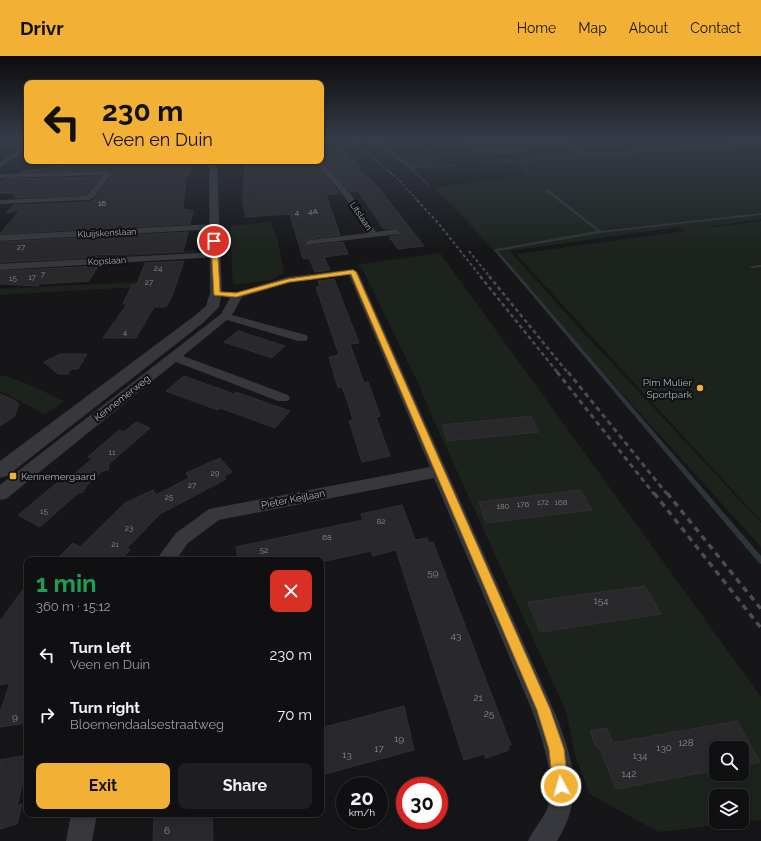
<!DOCTYPE html>
<html lang="en">
<head>
<meta charset="utf-8">
<style>
  body { margin:0; font-family:Raleway,sans-serif; background:#1e1e20; color:#f1f3f6; height:100vh; display:flex; flex-direction:column; font-size:15px; white-space:nowrap }
  * { box-sizing:border-box; margin:0 }
  p { font-size:13px; color:#9c9d9f }
  .icon { flex:none; width:22px; height:22px; fill:none; stroke:currentColor; stroke-width:2; stroke-linecap:round; stroke-linejoin:round }
  .map { position:relative; flex:1; overflow:hidden }
  .details { position:absolute; left:24px; top:501px; width:300px; height:260px; display:flex; flex-direction:column; background:#101012; border-radius:8px; box-shadow:0 2px 6px #0003,0 0 0 1px #303032 }
  .details>* { flex:none }
  .banner { position:absolute; left:24px; top:24px; width:300px; height:84px; border-radius:8px; box-shadow:0 2px 6px #0003,0 0 0 1px #303032; background:#f2b134; color:#111; overflow:hidden }
  .buttons { position:absolute; left:709px; top:685px; display:grid; gap:8px }
  .buttons a { display:grid; place-items:center; width:40px; height:40px; border-radius:8px; background:#101012; box-shadow:0 2px 6px #0003,0 0 0 1px #303032; font-size:20px }
  .speed { position:absolute; left:336px; top:721px; display:flex; gap:8px; font-size:20px; font-weight:700; text-align:center }
  .speed>* { display:grid; place-content:center; width:52px; height:52px; border-radius:50%; background:#101012; box-shadow:0 2px 6px #0003,0 0 0 1px #303032; line-height:1 }
  .speed small { font-size:10px; font-weight:400 }
  .speed .limit { border:6px solid #d22; background:#fff; color:#111 }
  .pin { position:absolute; display:grid; place-items:center; width:34px; height:34px; color:#fff; margin:-17px; border:2px solid #fff; border-radius:50%; box-shadow:0 1px 4px #0007 }
  .me { position:absolute; width:44px; margin:-22px; rotate:354deg; stroke-linejoin:round; filter:drop-shadow(0 0 3px #0008) }
  .turn { display:flex; align-items:center; gap:14px; height:84px; padding:0 12px; font-size:18px }
  .turn .icon { width:52px; height:52px; stroke-width:2.5 }
  .turn b { display:block; font-size:28px; line-height:34px }
  .round { display:grid; place-items:center; flex:none; width:42px; height:42px; border-radius:8px; background:#1e1e20 }
  .summary { display:flex; align-items:center; justify-content:space-between; height:68px; padding:0 12px }
  h1 { font-size:24px; font-weight:700; line-height:30px; color:#1e9e55 }
  .button { display:flex; gap:8px; margin-top:auto; padding:8px 12px }
  .button a { flex:1; height:46px; border-radius:8px; background:#f2b134; color:#111; font-size:16px; font-weight:700; line-height:46px; text-align:center }
  .button a+a { background:#1e1e20; color:#f1f3f6 }
  ul { padding:0; list-style:none }
  li { display:flex; align-items:center; gap:12px; height:60px; padding:0 12px }
  li div { flex:1 }
  li b { display:block; font-size:15px }
  li em { font-style:normal }
  header { display:flex; align-items:center; gap:24px; box-sizing:border-box; height:56px; padding:0 20px; background:#f2b134; color:#111 }
  header strong { font-size:19px }
  nav { display:flex; gap:22px; margin-inline-start:auto; font-size:14px }
  .map>svg:first-child { display:block }
</style>
</head>
<body>
<header>
<strong>Drivr</strong>
<nav><a>Home</a><a>Map</a><a>About</a><a>Contact</a></nav>
</header>
<div class="map">
<svg width="761" height="785" viewBox="0 0 761 785">
  <rect width="100%" height="100%" fill="#161618"/>
  <g fill="#1c231d" fill-rule="evenodd">
    <polygon points="375,84 423,84 443,108 474,107 413,111"/>
    <polygon points="525,84 761,84 761,163 713,170 715,171 761,165 761,465 516,198 685,175 678,171 510,195 583,276 761,467 761,491 452,149 433,132 526,119 510,105 483,107 479,104 543,98"/>
    <polygon points="270,166 278,184 284,217 271,224 233,229 230,170"/>
    <polygon points="195,194 195,196 0,209 0,206"/>
    <path d="M440 197 761 641V764L659 776 589 738 574 695 566 655 431 358 420 331 361 210 355 209ZM716 692H742V718H716ZM716 740H742V766H716Z"/>
    <polygon points="140,226 138,231 0,239 0,233"/>
    <path d="M0 319C23 324 43 336 65 345L45 358 0 335Z"/>
  </g>
  <polygon fill="#2c353c" points="371,84 375,84 413,111 475,108 413,113 431,130 429,130 413,115"/>
  <g fill="none" stroke-linecap="round" stroke-linejoin="round">
    <g fill="#2c353c" fill-rule="evenodd">
      <polygon points="551,84 564,84 581,97 579,98 562,85 530,87 529,86"/>
      <polygon points="761,85 761,87 484,108 483,107"/>
      <polygon points="546,133 548,133 601,175 761,157 761,159 600,177 498,195 761,500 761,508 759,507 494,194 496,193 597,175 546,135"/>
    </g>
  </g>
  <g fill="#29292c" stroke="#303034">
    <polygon points="463,84 527,84 528,96 477,99"/>
    <polygon points="341,93 361,111 358,112 379,132 424,190 398,193 389,181 399,179 401,175 396,172 384,173 359,137 357,135 351,136 321,104 321,102 327,101 321,96"/>
    <polygon points="85,105 193,105 189,120 186,120 183,153 193,155 190,168 0,178 20,154 6,157 14,149 89,146 95,143 112,120 106,114 21,116"/>
    <polygon points="245,105 313,105 339,137 326,139 340,179 309,183 304,185 306,190 343,186 348,198 324,201 330,214 315,216 309,202 303,203 290,158 246,161 243,146"/>
    <polygon points="100,121 85,139 16,142 17,140 13,140 17,137 0,137 0,126 3,123"/>
    <polygon points="188,176 183,196 96,199 97,201 0,206 0,186"/>
    <polygon points="184,205 172,240 166,251 154,251 136,282 103,282 127,248 123,248 132,229 137,228 145,207"/>
    <polygon points="98,210 89,225 40,228 38,230 0,228 0,215"/>
    <polygon points="334,223 359,287 350,288 364,327 368,326 377,351 380,360 376,361 390,400 362,406 349,365 353,364 348,347 342,331 338,332 329,301 339,299 316,231 320,230 318,225"/>
    <polygon points="238,275 257,281 285,290 272,302 224,286"/>
    <polygon points="60,298 87,298 78,313 71,313 68,318 58,318 44,306"/>
    <polygon points="184,320 234,338 236,336 290,355 275,372 220,352 218,354 166,335"/>
    <polygon points="0,338 14,344 19,348 14,361 0,370"/>
    <polygon points="531,360 539,376 447,385 442,369"/>
    <polygon points="136,366 150,372 109,408 108,414 102,415 88,428 83,436 78,437 40,471 18,459 58,426 62,428 92,403 88,401 119,374 124,376"/>
    <polygon points="220,402 232,416 224,420 226,423 160,458 127,492 130,494 121,504 56,504 73,487 80,491 125,447 153,434 156,439 189,422 186,417"/>
    <polygon points="581,434 592,454 486,467 479,446"/>
    <polygon points="402,449 415,484 427,482 429,487 433,486 511,689 508,690 509,694 486,702 484,698 464,704 396,494 373,500 371,495 321,506 321,504 238,504 236,491 363,464 361,458"/>
    <polygon points="27,528 27,667 0,671 0,657 10,627 0,629 0,565"/>
    <polygon points="645,530 661,558 540,576 528,546"/>
    <polygon points="404,650 414,694 321,719 321,672"/>
    <polygon points="737,665 760,706 742,710 742,692 716,692 716,714 616,733 599,691 596,691 590,675 607,672 613,687"/>
    <polygon points="27,699 27,711 17,750 22,748 17,768 0,773 0,704"/>
    <polygon points="154,758 212,758 213,785 153,785"/>
  </g>
  <g fill="none" stroke-linecap="round" stroke-linejoin="round">
    <polygon fill="#37383d" fill-rule="evenodd" points="761,209 761,211 752,212 750,211 752,210"/>
    <g fill="#37383d" fill-rule="evenodd">
      <polygon points="27,89 27,94 0,111 0,106"/>
      <polygon points="314,105 321,105 350,137 376,176 396,173 400,176 399,178 306,189 306,185 309,184 368,177 344,140"/>
      <polygon points="105,115 111,119 94,142 89,144 0,148 0,144 85,140 88,138 103,119 0,122 0,118"/>
      <polygon points="214,168 217,169 217,173 0,185 0,179"/>
      <polygon points="214,196 217,197 219,199 217,201 0,214 0,208"/>
      <path d="M353 213 358 216 558 664C574 709 584 741 557 785H528C533 773 542 765 547 753 558 726 541 680 532 654L434 422 219 464 188 487 176 504H156L176 477 209 453 430 411 349 219 289 227 242 241 232 259 306 279 308 282 306 285H298L227 264 183 300 288 339 290 342 288 345H278L176 306 6 443 0 444V429L221 258 230 242 212 239 211 237 212 235 237 236 288 221Z"/>
      <polygon points="71,758 97,758 92,785 66,785"/>
    </g>
    <polygon fill="#37383d" fill-rule="evenodd" points="211,105 219,105 217,109 222,237 219,251 203,267 7,420 0,422 0,405 193,261 206,250 210,237 209,109"/>
    <polyline stroke="#4a4c52" stroke-width="1.5" stroke-dasharray="2.5 2" stroke-linecap="butt" points="352,84 398,123 418,145"/>
    <g stroke="#4a4c52" stroke-width="2" stroke-dasharray="3 2.5" stroke-linecap="butt">
      <polyline points="417,144 439,168 481,221"/>
      <polyline points="469,195 490,221"/>
    </g>
    <g stroke="#4a4c52" stroke-width="2.5" stroke-dasharray="4 3" stroke-linecap="butt">
      <polyline points="480,220 558,317"/>
      <polyline points="489,220 568,317"/>
    </g>
    <g stroke="#4a4c52" stroke-width="3" stroke-dasharray="5 4" stroke-linecap="butt">
      <polyline points="557,316 654,438"/>
      <polyline points="568,316 667,438"/>
    </g>
    <g stroke="#4a4c52" stroke-width="3.5" stroke-dasharray="6 5" stroke-linecap="butt">
      <polyline points="654,437 761,572"/>
      <polyline points="667,437 761,553"/>
    </g>
  </g>
  <linearGradient id="sky" x2="0" y2="1"><stop stop-color="#0c0c0d"/><stop offset="0.43" stop-color="#363c48"/><stop offset="1" stop-color="#363c48" stop-opacity="0"/></linearGradient>
  <rect width="761" height="194" fill="url(#sky)"/>
  <polygon fill="#f2b134" stroke="#9d7322" points="214,184 217,185 220,236 236,237 288,223 353,214 356,216 550,653 564,693 568,730 566,735 561,737 555,735 553,730 549,693 537,654 351,218 289,226 236,241 214,239 211,185"/>
  <g fill="#f2b134" stroke="#111113" stroke-width="1.5">
    <circle cx="700" cy="332" r="4"/>
    <rect x="9" y="416" width="8" height="8" rx="2"/>
  </g>
  <g text-anchor="middle" dominant-baseline="central" stroke-width="4" stroke-linejoin="round" paint-order="stroke">
    <g font-size="8" fill="#888b94">
      <text x="102" y="147">16</text>
      <text x="313" y="155">4A</text>
      <text x="297" y="156">4</text>
      <text x="21" y="191">27</text>
      <text x="158" y="212">24</text>
      <text x="43" y="218">7</text>
      <text x="32" y="221">17</text>
      <text x="13" y="222">15</text>
      <text x="149" y="226">27</text>
      <text x="125" y="276">4</text>
      <text x="112" y="396">11</text>
      <text x="215" y="417">29</text>
      <text x="192" y="429">27</text>
      <text x="169" y="441">25</text>
      <text x="543" y="446">172</text>
      <text x="561" y="446">168</text>
      <text x="523" y="448">176</text>
      <text x="503" y="450">180</text>
      <text x="44" y="455">15</text>
      <text x="381" y="465">82</text>
      <text x="129" y="472">23</text>
      <text x="327" y="481">68</text>
      <text x="115" y="488">21</text>
      <text x="264" y="494">52</text>
    </g>
    <g font-size="9" fill="#a8adb8" stroke="#111113">
      <text transform="translate(361 160) rotate(56)">Litslaan</text>
      <text transform="translate(107 177) rotate(-3)">Kluijskenslaan</text>
      <text transform="translate(107 205) rotate(-3)">Kopslaan</text>
    </g>
    <g font-size="10" fill="#a8adb8" stroke="#111113" text-anchor="end">
      <text x="692" y="326">Pim Mulier<tspan x="692" dy="12">Sportpark</tspan></text>
      <text x="21" y="420" text-anchor="start">Kennemergaard</text>
    </g>
    <g font-size="10" fill="#a8adb8" stroke="#111113">
      <text transform="translate(122 342) rotate(-38)">Kennemerweg</text>
      <text transform="translate(293 443) rotate(-11)">Pieter Keijlaan</text>
    </g>
    <g font-size="10" fill="#888b94">
      <text x="433" y="516">59</text>
      <text x="601" y="544">154</text>
      <text x="456" y="579">43</text>
      <text x="478" y="641">21</text>
      <text x="489" y="657">25</text>
      <text x="15" y="660">9</text>
      <text x="399" y="682">19</text>
      <text x="686" y="686">128</text>
      <text x="664" y="691">130</text>
      <text x="379" y="692">17</text>
      <text x="347" y="698">13</text>
      <text x="640" y="699">134</text>
      <text x="629" y="717">142</text>
      <text x="167" y="774">6</text>
    </g>
  </g>
</svg>
<div class="buttons">
<a><svg class="icon" aria-label="search" viewBox="0 0 24 24"><circle cx="10" cy="10" r="6"/><path d="M15 15l6 6"/></svg></a>
<a><svg class="icon" aria-label="layers" viewBox="0 0 24 24"><path d="M12 4l9 5-9 5-9-5zM3 14l9 5 9-5"/></svg></a>
</div>
<div class="speed"><div>20<small>km/h</small></div><div class="limit">30</div></div>
<div class="pin" style="left:214px;top:185px;background:#d93025"><svg class="icon" aria-label="arrive" viewBox="0 0 24 24"><path d="M6 21V4h12l-3 4 3 4H6"/></svg></div>
<svg class="me" style="left:561px;top:730px" viewBox="-20 -20 40 40"><circle r="17" fill="#f2b134" stroke="#fff" stroke-width="3"/><path d="M0-11L8 9 0 5-8 9z" fill="#fff"/></svg>
<div class="banner">
<div class="turn"><svg class="icon" aria-label="left" viewBox="0 0 24 24"><path d="M17 20v-9H6M10 6l-5 5 5 5"/></svg><div><b>230 m</b>Veen en Duin</div></div>
</div>
<section class="details">
<div class="summary"><div><h1>1 min</h1><p>360 m · 15:12</p></div><a class="round" style="background:#d93025;color:#fff"><svg class="icon" aria-label="close" viewBox="0 0 24 24"><path d="M6 6l12 12M18 6L6 18"/></svg></a></div>
<ul>
<li><svg class="icon" aria-label="left" viewBox="0 0 24 24"><path d="M17 20v-9H6M10 6l-5 5 5 5"/></svg><div><b>Turn left</b><p>Veen en Duin</p></div><em>230 m</em></li>
<li><svg class="icon" aria-label="right" viewBox="0 0 24 24"><path d="M7 20v-9h11M14 6l5 5-5 5"/></svg><div><b>Turn right</b><p>Bloemendaalsestraatweg</p></div><em>70 m</em></li>
</ul>
<div class="button"><a>Exit</a><a>Share</a></div>
</section>
</div>
</body>
</html>
